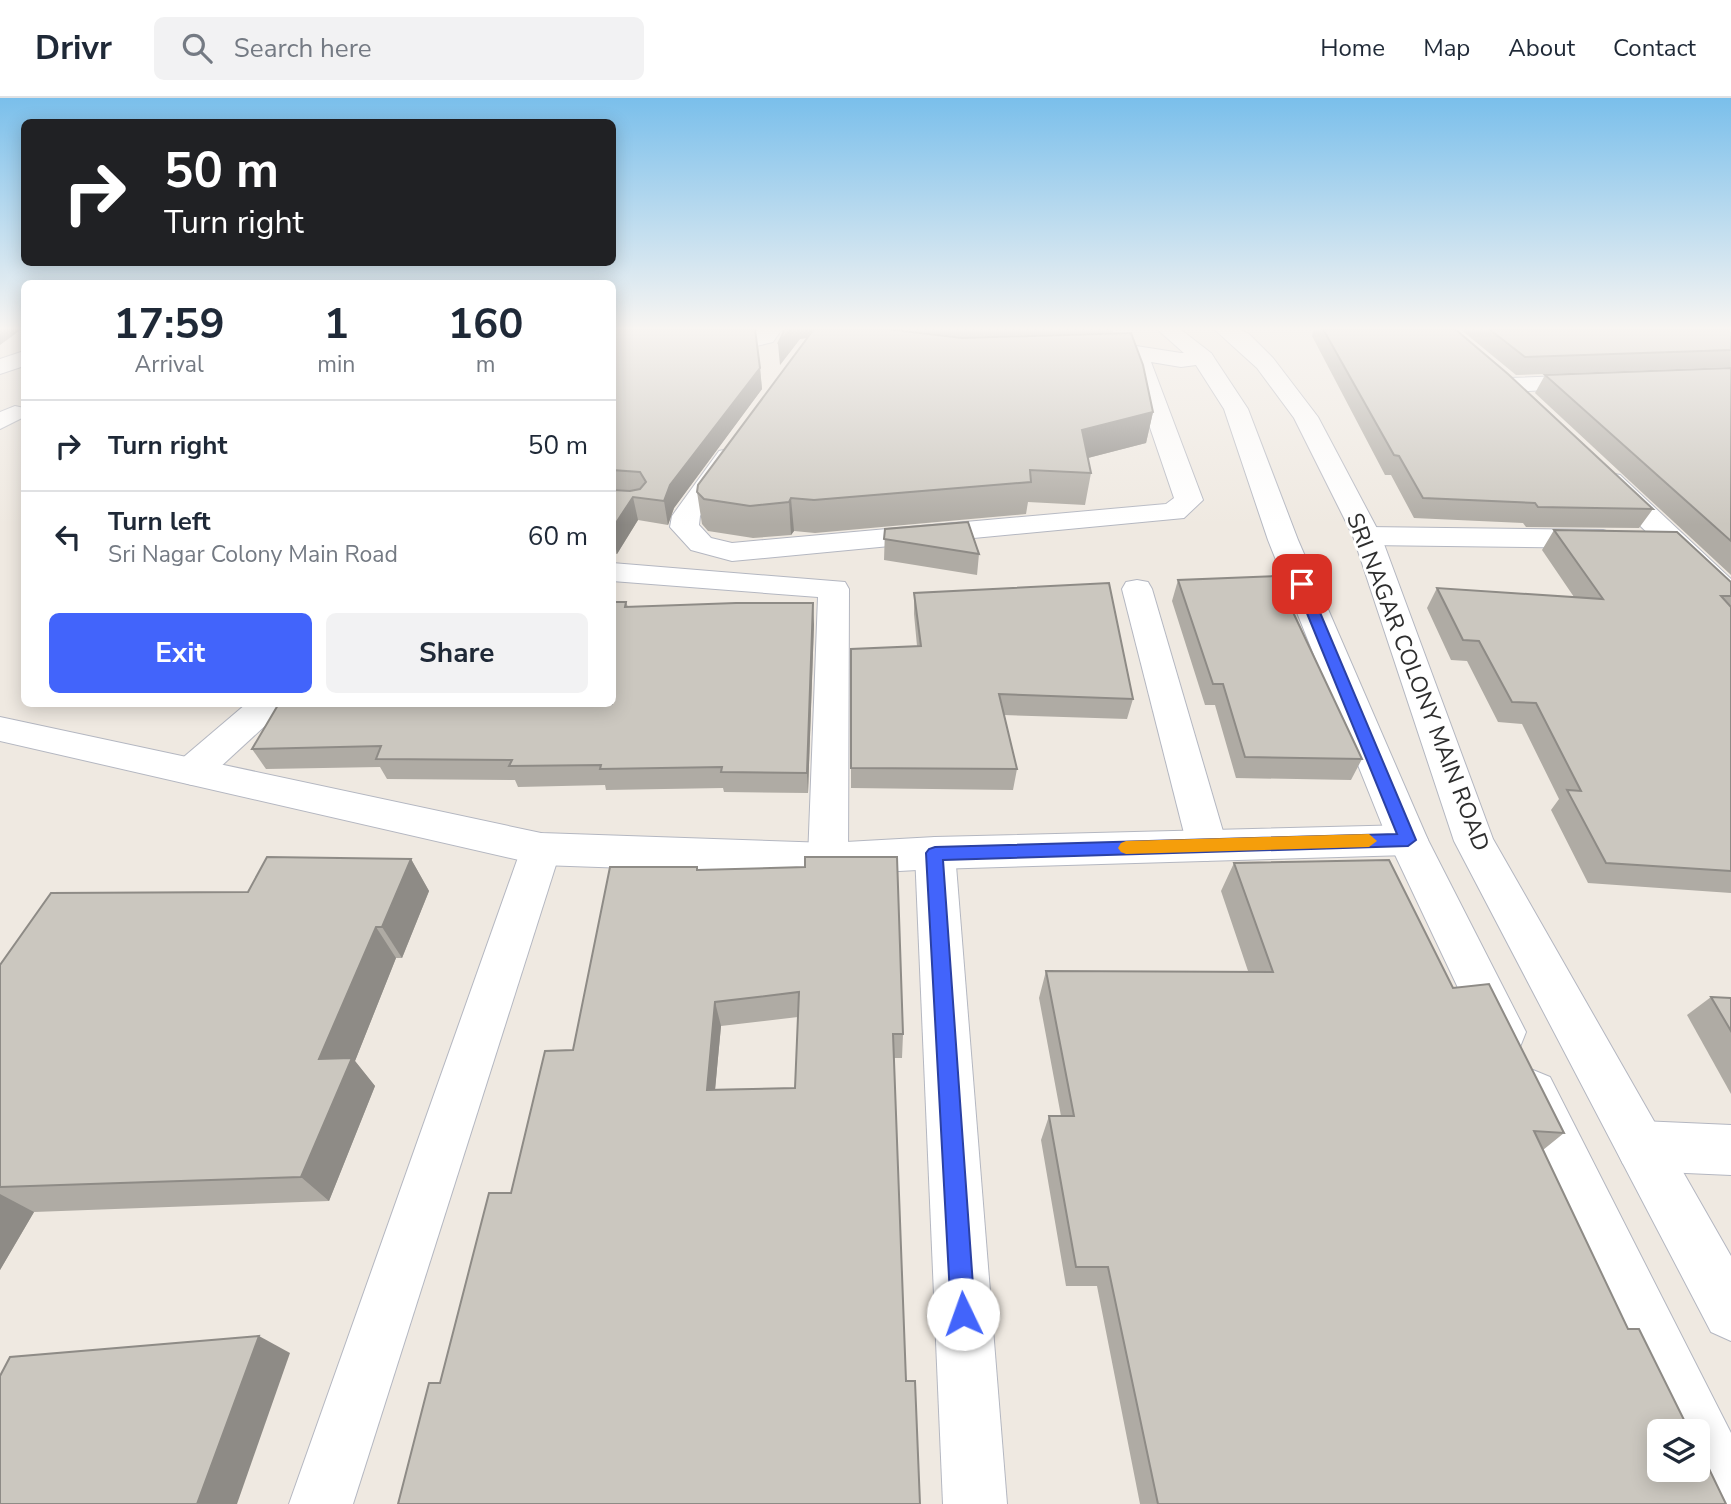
<!DOCTYPE html>
<html lang="en">
<head>
<meta charset="utf-8">
<style>
  body { margin:0; font-family:"Nunito Sans",sans-serif; background:#f2f2f3; color:#1f2937; height:100vh; display:flex; flex-direction:column; font-size:26px; white-space:nowrap }
  * { box-sizing:border-box; margin:0 }
  p { font-size:23px; color:#747a83 }
  .icon { flex:none; width:38px; height:38px; fill:none; stroke:currentColor; stroke-width:2; stroke-linecap:round; stroke-linejoin:round }
  .map { position:relative; flex:1; overflow:hidden }
  .sheet { position:absolute; left:21px; top:182px; width:595px; height:427px; display:flex; flex-direction:column; background:#fff; border-radius:10px; box-shadow:0 4px 18px #0003 }
  .sheet>* { flex:none }
  .top-card { position:absolute; left:21px; top:21px; width:595px; height:147px; border-radius:10px; box-shadow:0 4px 18px #0003; background:#202124; color:#fff; overflow:hidden }
  .buttons { position:absolute; left:1647px; top:1321px; display:grid; gap:14px }
  .buttons a { display:grid; place-items:center; width:63px; height:63px; border-radius:10px; background:#fff; box-shadow:0 4px 18px #0003; font-size:35px }
  .pin { position:absolute; display:grid; place-items:center; width:60px; height:60px; color:#fff; margin:-30px; border-radius:14px; box-shadow:0 4px 10px #0006 }
  .me { position:absolute; width:77px; margin:-38px; rotate:357deg; stroke-linejoin:round; filter:drop-shadow(0 0 5px #0008) }
  .turn { display:flex; align-items:center; gap:24px; height:147px; padding:0 28px; font-size:32px }
  .turn .icon { width:91px; height:91px; stroke-width:2.5 }
  .turn b { display:block; font-size:49px; line-height:60px }
  .eta { display:flex; justify-content:space-evenly; align-items:center; height:119px; text-align:center }
  .eta b { font-size:42px; font-weight:700; line-height:49px }
  .cta { display:flex; gap:14px; margin-top:auto; padding:14px 28px }
  .cta a { flex:1; height:80px; border-radius:10px; background:#4264fb; color:#fff; font-size:28px; font-weight:700; line-height:80px; text-align:center }
  .cta a+a { background:#f2f2f3; color:#1f2937 }
  ul { padding:0; list-style:none }
  li { display:flex; align-items:center; gap:21px; height:91px; padding:0 28px; border-top:2px solid #e0e1e3 }
  li div { flex:1 }
  li b { display:block; font-size:26px }
  li em { font-style:normal }
  header { display:flex; align-items:center; gap:42px; box-sizing:border-box; height:98px; padding:0 35px; background:#fff; border-bottom:2px solid #e0e1e3 }
  header strong { font-size:33px }
  nav { display:flex; gap:38px; margin-inline-start:auto; font-size:24px }
  .search { width:490px; height:63px; background:#f2f2f3; display:flex; align-items:center; gap:18px; box-sizing:border-box; padding:0 24px; border-radius:10px; color:#747a83; font-size:26px }
  .map>svg:first-child { display:block }
</style>
</head>
<body>
<header>
<strong>Drivr</strong>
<div class="search"><svg class="icon" aria-label="search" viewBox="0 0 24 24"><circle cx="10" cy="10" r="6"/><path d="M15 15l6 6"/></svg>Search here</div>
<nav><a>Home</a><a>Map</a><a>About</a><a>Contact</a></nav>
</header>
<div class="map">
<svg width="1731" height="1406" viewBox="0 0 1731 1406">
  <rect width="100%" height="100%" fill="#efe9e1"/>
  <g fill="none" stroke-linecap="round" stroke-linejoin="round">
    <defs>
      <g id="minor">
        <polygon points="612,231 752,235 760,231 782,231 773,244 752,249 612,243"/>
        <polygon points="1136,248 1181,255 1211,255 1214,260 1211,265 1181,269 1151,264 1203,402 1184,420 732,463 691,452 670,429 672,418 719,353 728,351 737,353 741,359 700,418 699,427 711,440 732,445 1166,406 1174,400 1127,262 1080,263 1077,258 1080,253"/>
        <polygon points="24,253 24,268 0,276 0,261"/>
        <polygon points="1591,277 1599,279 1603,284 1599,289 1509,294 1501,292 1497,287 1501,282 1509,280"/>
        <polygon points="15,308 24,310 24,319 0,331 0,314"/>
        <polygon points="1610,375 1620,377 1731,481 1731,507 1720,505 1600,389 1597,383 1600,377"/>
        <polygon points="1367,429 1603,432 1613,435 1617,441 1613,447 1603,450 1367,447 1357,444 1353,438 1357,432"/>
        <polygon points="612,465 845,484 849,491 848,761 842,772 828,777 814,772 808,761 818,499 612,483"/>
        <polygon points="1137,482 1148,484 1152,491 1227,747 1221,758 1207,763 1193,758 1187,747 1122,491 1126,484"/>
        <polygon points="246,606 285,606 280,614 205,683 192,687 179,683 173,673 179,663"/>
        <polygon points="541,735 555,740 561,751 353,1406 289,1406 521,751 527,740"/>
        <polygon points="935,739 949,744 955,755 1007,1406 943,1406 915,755 921,744"/>
        <polygon points="1641,1023 1731,1027 1731,1077 1641,1073 1623,1066 1615,1048 1623,1030"/>
      </g>
      <polygon id="tertiary" points="0,619 541,735 828,745 935,739 1408,727 1422,731 1428,742 1422,753 1408,757 935,771 828,777 541,767 0,643"/>
      <g id="secondary">
        <polygon points="1157,231 1180,231 1211,255 1248,311 1298,442 1428,742 1526,934 1520,949 1503,955 1486,949 1388,742 1268,442 1224,311 1194,264"/>
        <polygon points="1214,231 1239,231 1249,236 1273,260 1318,319 1381,438 1493,741 1731,1158 1731,1243 1711,1234 1454,743 1353,438 1294,320 1257,270"/>
        <polygon points="1533,972 1550,979 1731,1335 1731,1406 1700,1406 1684,1372 1698,1372 1698,1334 1666,1334 1516,1011 1508,995 1516,979"/>
      </g>
    </defs>
    <use href="#minor" stroke="#b4b7c1" stroke-width="2"/>
    <use href="#tertiary" stroke="#b4b7c1" stroke-width="2"/>
    <use href="#secondary" stroke="#b4b7c1" stroke-width="2"/>
    <use href="#minor" fill="#fff" fill-rule="evenodd"/>
    <use href="#tertiary" fill="#fff" fill-rule="evenodd"/>
    <use href="#secondary" fill="#fff" fill-rule="evenodd"/>
  </g>
  <g fill="#afaba4" fill-rule="evenodd">
    <polygon points="612,231 760,270 762,291 674,410 668,427 638,422 617,456 612,455"/>
    <polygon points="785,231 1113,231 1112,236 1153,314 1146,345 1088,360 1091,375 1085,407 1028,404 1026,416 815,435 794,433 791,437 753,440 708,433 702,426 697,394 807,240 800,241 780,267"/>
    <polygon points="1314,231 1455,231 1653,411 1639,430 1526,429 1523,425 1414,420 1391,377 1385,377 1312,238"/>
    <polygon points="1460,231 1731,231 1731,269 1516,277"/>
    <polygon points="1731,270 1731,477 1535,295 1545,277"/>
    <polygon points="885,431 979,456 977,477 884,462"/>
    <polygon points="1554,432 1731,484 1731,795 1588,785 1551,712 1559,701 1522,626 1498,624 1467,563 1451,562 1427,510 1437,490 1574,499 1542,452"/>
    <polygon points="1178,482 1362,661 1351,682 1236,680 1215,607 1205,607 1172,503"/>
    <polygon points="914,495 1133,601 1127,621 1004,617 1017,671 1013,692 851,690 851,670 917,548 914,516"/>
    <polygon points="626,504 628,509 814,526 808,695 724,694 723,690 606,692 605,687 518,689 515,682 387,681 380,669 266,671 252,651 612,606"/>
    <polygon points="411,761 429,793 402,860 396,860 355,963 375,988 329,1103 34,1114 0,1172 0,867 248,794"/>
    <polygon points="1234,765 1453,890 1564,1035 1543,1052 1628,1231 1726,1406 1140,1406 1097,1188 1066,1188 1041,1042 1049,1018 1061,1018 1039,900 1046,873 1248,873 1221,793"/>
    <path d="M697 769 698 772 903 936 902 960H894L440 1285 573 952ZM798 919 795 990 715 991 721 928Z"/>
    <polygon points="1711,899 1731,900 1731,996 1687,917"/>
  </g>
  <g fill="#8e8b86">
    <polygon points="0,231 22,231 0,247"/>
    <polygon points="790,231 838,231 839,235 800,241 780,267 778,246"/>
    <polygon points="760,270 762,291 674,410 668,427 664,403 670,387"/>
    <polygon points="1153,314 1146,345 1076,363 1082,332"/>
    <polygon points="633,399 638,422 617,456 612,431"/>
    <polygon points="791,400 794,433 791,437 789,404"/>
    <polygon points="813,505 814,526 808,695 807,675"/>
    <polygon points="411,761 429,793 402,860 382,829"/>
    <polygon points="376,829 396,860 355,963 375,988 329,1103 301,1079 319,961"/>
    <polygon points="715,904 721,928 713,1014 707,992"/>
    <polygon points="0,1096 34,1114 0,1172"/>
    <polygon points="259,1238 290,1255 237,1406 197,1406"/>
  </g>
  <g fill="#cbc7bf" stroke="#8e8b86" stroke-width="2" fill-rule="evenodd">
    <polygon points="612,231 755,231 760,270 670,387 664,403 633,399 612,431 612,392 630,393 640,391 646,384 640,374 612,372"/>
    <polygon points="785,231 790,231 778,246"/>
    <polygon points="814,231 886,231 962,240 1131,235 1143,267 1153,314 1082,332 1091,375 1030,372 1031,384 814,402 791,400 789,404 750,408 704,401 697,394 698,387"/>
    <polygon points="1323,231 1455,231 1508,276 1653,411 1538,409 1535,405 1423,400 1399,358 1394,357"/>
    <polygon points="1489,231 1731,231 1731,252 1525,259"/>
    <polygon points="1731,270 1731,443 1545,277"/>
    <polygon points="968,424 979,456 884,441 885,431"/>
    <polygon points="1554,432 1677,434 1731,484 1731,498 1721,498 1731,509 1731,773 1606,765 1567,692 1581,693 1536,605 1512,604 1479,543 1463,542 1437,490 1603,501"/>
    <polygon points="1276,478 1362,661 1245,659 1223,586 1213,586 1178,482"/>
    <polygon points="1109,485 1133,601 999,596 1017,671 851,670 851,551 921,548 914,495"/>
    <polygon points="612,504 626,504 625,509 736,505 813,505 807,675 721,674 722,669 600,671 601,667 509,668 512,662 376,661 381,648 252,651 278,607 297,606 612,606"/>
    <polygon points="267,759 411,761 382,829 376,829 319,961 352,960 301,1079 0,1089 0,867 51,795 248,794"/>
    <path d="M805 759H897L903 936H893L906 1283H915L920 1406H398L429 1285H440L489 1095H511L545 953 573 952 610 769H697V772L805 769ZM799 894 795 990 707 992 715 904Z"/>
    <polygon points="1389,762 1453,890 1489,886 1564,1035 1534,1033 1628,1231 1639,1231 1690,1334 1659,1334 1659,1372 1698,1372 1698,1348 1726,1406 1158,1406 1108,1169 1076,1169 1049,1018 1074,1018 1046,873 1273,874 1234,765"/>
    <polygon points="1711,899 1731,900 1731,933"/>
    <polygon points="259,1238 197,1406 0,1406 0,1278 10,1259"/>
  </g>
  <linearGradient id="sky" x2="0" y2="1"><stop stop-color="#7abfeb"/><stop offset="0.54" stop-color="#f8f5f2"/><stop offset="1" stop-color="#f8f5f2" stop-opacity="0"/></linearGradient>
  <rect width="1731" height="427" fill="url(#sky)"/>
  <polygon fill="#4264fb" stroke="#2b41a3" stroke-width="2" points="1302,483 1308,486 1416,742 1408,748 943,762 975,1216 972,1225 963,1228 955,1225 951,1216 926,755 929,751 935,749 1397,736 1295,486"/>
  <polygon fill="#f59e0b" points="1369,736 1377,743 1369,749 1126,756 1121,754 1118,750 1121,745 1126,743"/>
  <g text-anchor="middle" dominant-baseline="central" stroke-width="6" stroke-linejoin="round" paint-order="stroke">
    <g font-size="23" fill="#2e2e2e" stroke="#fff">
      <text transform="translate(1418 584) rotate(69)">SRI NAGAR COLONY MAIN ROAD</text>
    </g>
  </g>
</svg>
<div class="buttons">
<a><svg class="icon" aria-label="layers" viewBox="0 0 24 24"><path d="M12 4l9 5-9 5-9-5zM3 14l9 5 9-5"/></svg></a>
</div>
<div class="pin" style="left:1302px;top:486px;background:#d93025"><svg class="icon" aria-label="arrive" viewBox="0 0 24 24"><path d="M6 21V4h12l-3 4 3 4H6"/></svg></div>
<svg class="me" style="left:963px;top:1216px" viewBox="-20 -20 40 40"><circle r="19" fill="#fff"/><path d="M0-13L10 11 0 6-10 11z" fill="#4264fb"/></svg>
<div class="top-card">
<div class="turn"><svg class="icon" aria-label="right" viewBox="0 0 24 24"><path d="M7 20v-9h11M14 6l5 5-5 5"/></svg><div><b>50 m</b>Turn right</div></div>
</div>
<section class="sheet">
<div class="eta">
<div><b>17:59</b><p>Arrival</p></div>
<div><b>1</b><p>min</p></div>
<div><b>160</b><p>m</p></div>
</div>
<ul>
<li><svg class="icon" aria-label="right" viewBox="0 0 24 24"><path d="M7 20v-9h11M14 6l5 5-5 5"/></svg><div><b>Turn right</b></div><em>50 m</em></li>
<li><svg class="icon" aria-label="left" viewBox="0 0 24 24"><path d="M17 20v-9H6M10 6l-5 5 5 5"/></svg><div><b>Turn left</b><p>Sri Nagar Colony Main Road</p></div><em>60 m</em></li>
</ul>
<div class="cta"><a>Exit</a><a>Share</a></div>
</section>
</div>
</body>
</html>
